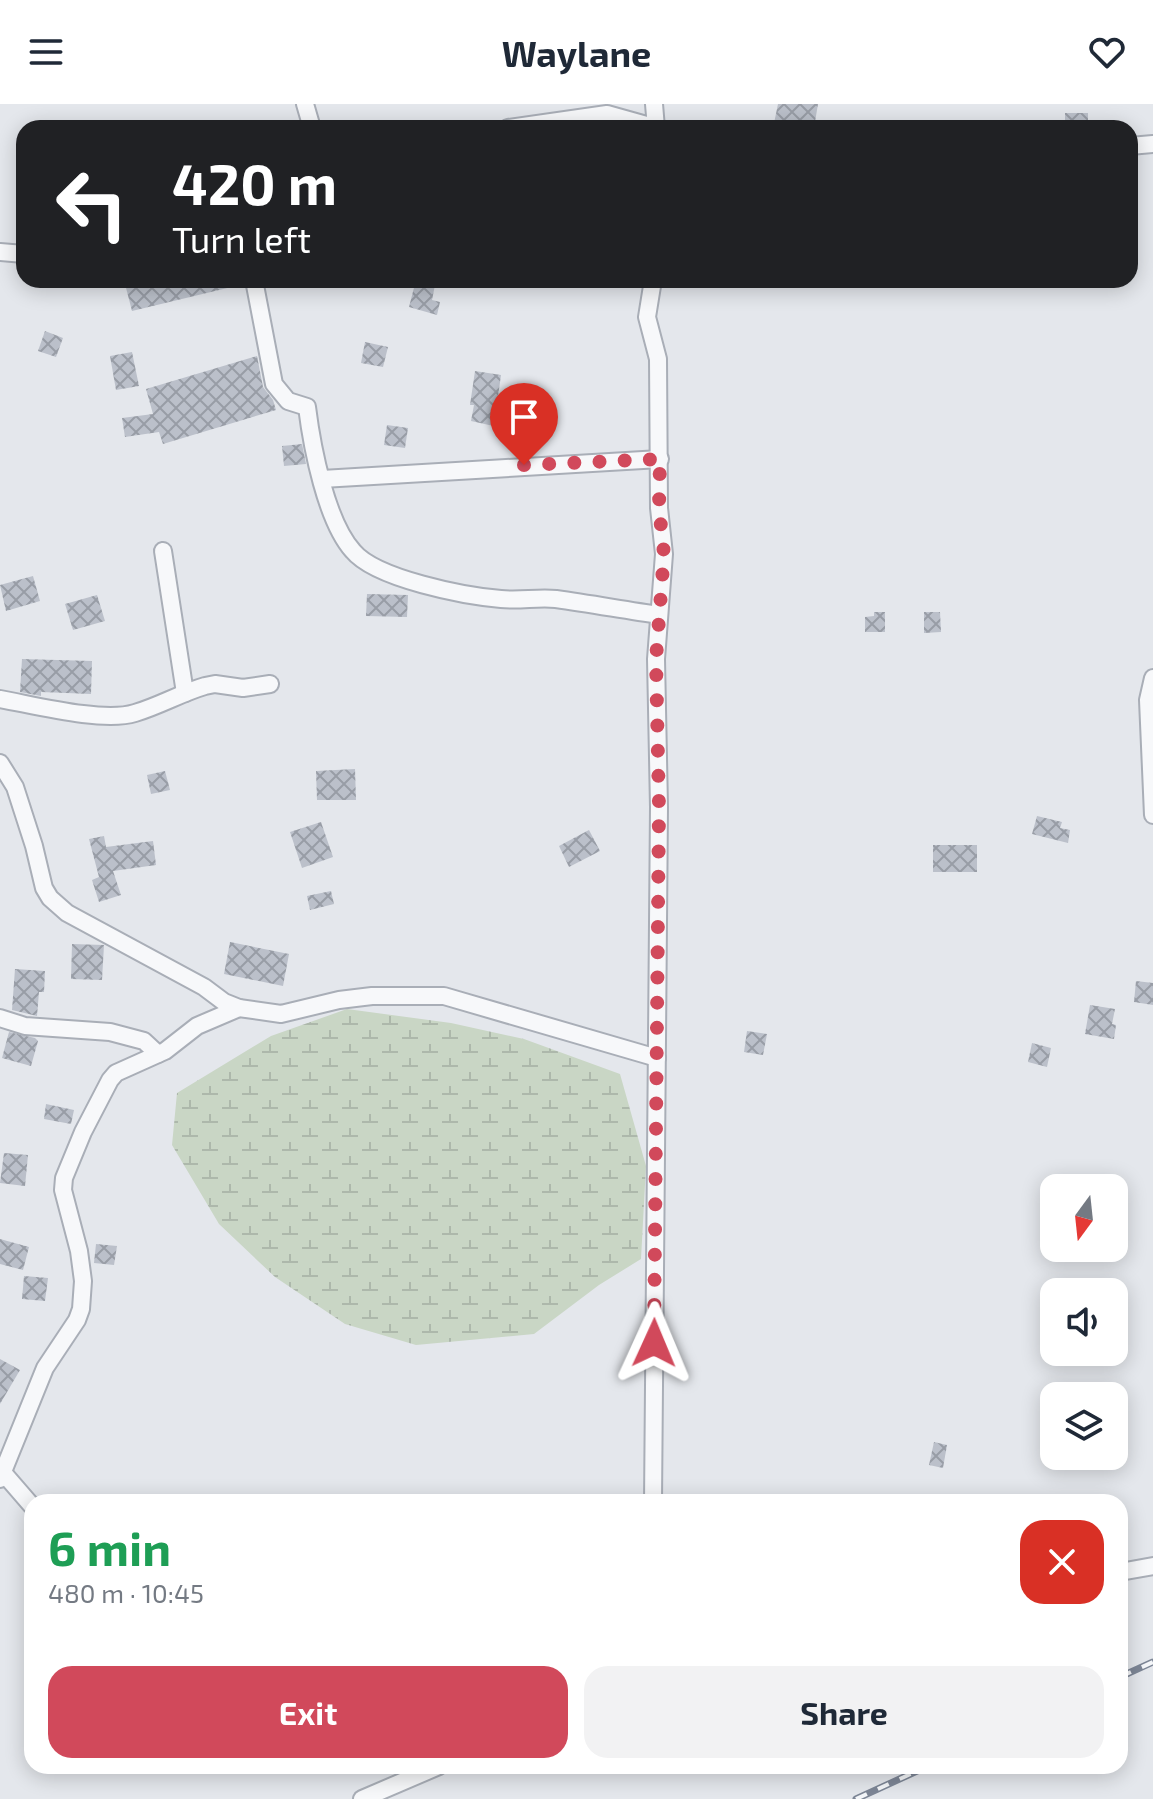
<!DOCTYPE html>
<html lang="en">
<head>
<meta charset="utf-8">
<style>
  body { margin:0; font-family:"Exo 2",sans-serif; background:#f2f2f3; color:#1f2937; height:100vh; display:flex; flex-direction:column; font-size:30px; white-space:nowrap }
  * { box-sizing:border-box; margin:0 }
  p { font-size:26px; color:#747a83 }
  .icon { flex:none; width:44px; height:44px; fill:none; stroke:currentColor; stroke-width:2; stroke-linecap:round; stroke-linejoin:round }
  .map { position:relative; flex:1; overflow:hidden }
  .drawer { position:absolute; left:24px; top:1390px; width:1104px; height:280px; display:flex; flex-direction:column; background:#fff; border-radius:24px; box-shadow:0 4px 20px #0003 }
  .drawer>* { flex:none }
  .banner { position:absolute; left:16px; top:16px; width:1122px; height:168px; border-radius:24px; box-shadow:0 4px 20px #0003; background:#202124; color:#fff; overflow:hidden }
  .needle { width:52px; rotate:195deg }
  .tools { position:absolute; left:1040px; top:1070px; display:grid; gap:16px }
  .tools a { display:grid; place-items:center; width:88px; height:88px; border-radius:16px; background:#fff; box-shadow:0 4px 20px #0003; font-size:40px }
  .pin { position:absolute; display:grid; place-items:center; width:68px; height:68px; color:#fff; margin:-82px -34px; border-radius:50% 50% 50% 0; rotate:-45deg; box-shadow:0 0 8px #0007 }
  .pin .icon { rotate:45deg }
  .me { position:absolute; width:88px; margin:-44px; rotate:1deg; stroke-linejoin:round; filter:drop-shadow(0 0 6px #0008) }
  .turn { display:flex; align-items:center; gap:28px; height:168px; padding:0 24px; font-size:36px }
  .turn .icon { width:104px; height:104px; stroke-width:2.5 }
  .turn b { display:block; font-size:56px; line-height:68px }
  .round { display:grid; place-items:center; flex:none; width:84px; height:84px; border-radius:24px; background:#f2f2f3 }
  .overview { display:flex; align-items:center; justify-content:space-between; height:136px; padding:0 24px }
  h1 { font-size:48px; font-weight:700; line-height:60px; color:#1e9e55 }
  .primary-button { display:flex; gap:16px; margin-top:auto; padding:16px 24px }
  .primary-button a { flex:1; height:92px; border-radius:24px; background:#d1495b; color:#fff; font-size:32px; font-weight:700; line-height:92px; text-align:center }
  .primary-button a+a { background:#f2f2f3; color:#1f2937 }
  header { display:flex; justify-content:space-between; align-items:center; height:104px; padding:0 24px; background:#fff; font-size:36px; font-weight:700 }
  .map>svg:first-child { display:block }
</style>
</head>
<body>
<header><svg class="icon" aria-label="menu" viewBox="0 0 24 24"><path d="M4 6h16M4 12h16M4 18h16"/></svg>Waylane<svg class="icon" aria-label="heart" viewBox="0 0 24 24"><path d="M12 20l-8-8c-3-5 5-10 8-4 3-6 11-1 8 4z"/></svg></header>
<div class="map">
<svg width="1153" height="1695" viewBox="0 0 1153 1695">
  <defs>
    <pattern id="wetland-marsh" width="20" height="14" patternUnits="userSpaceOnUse" patternTransform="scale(2)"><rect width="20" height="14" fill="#c9d6c5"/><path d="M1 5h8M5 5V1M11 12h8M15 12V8" fill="none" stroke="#adb8ab"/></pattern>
    <pattern id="building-cross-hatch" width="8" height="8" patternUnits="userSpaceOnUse" patternTransform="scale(2)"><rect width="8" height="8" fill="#bbc0ca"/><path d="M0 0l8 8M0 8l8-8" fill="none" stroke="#989da6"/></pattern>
  </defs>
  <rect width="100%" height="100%" fill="#e4e7ec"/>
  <polygon fill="url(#wetland-marsh)" points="347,905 451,919 524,935 620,970 646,1062 641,1155 599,1181 534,1230 416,1241 345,1220 275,1173 219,1120 172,1041 177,989 271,932"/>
  <g fill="url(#building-cross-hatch)">
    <polygon points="778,0 818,0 814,24 773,24"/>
    <rect x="1065" y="9" width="23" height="15"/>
    <polygon points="124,176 243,176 244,180 132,207"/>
    <polygon points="416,176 436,176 432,196 440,198 437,211 409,203"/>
    <polygon points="45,227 63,234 56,253 38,247"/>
    <polygon points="365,238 388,243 383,263 361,259"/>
    <polygon points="132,248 139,282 116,286 110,252"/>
    <polygon points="257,252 263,283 273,296 276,306 163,340 159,328 125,333 122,314 153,310 146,285"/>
    <polygon points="475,267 501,271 496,307 501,308 498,323 471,317 474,301 470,301"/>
    <polygon points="387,321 408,324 405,344 384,341"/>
    <polygon points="302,340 306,360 284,362 282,342"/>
    <polygon points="33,472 40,497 6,507 0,481"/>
    <polygon points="367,490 408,491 407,513 366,512"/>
    <polygon points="97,491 105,517 73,526 65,500"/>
    <polygon points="874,508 885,508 885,528 865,528 865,513 874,512"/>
    <polygon points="924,508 940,508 941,528 924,529"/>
    <polygon points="22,555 92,557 91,590 41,588 41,592 20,588"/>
    <polygon points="355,665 356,696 317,696 316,667"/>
    <polygon points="165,667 170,686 151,690 147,671"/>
    <polygon points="1037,712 1062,718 1060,724 1070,726 1068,739 1032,730"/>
    <polygon points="321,718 333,753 302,764 290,728"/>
    <polygon points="589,726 600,747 569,763 559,742"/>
    <polygon points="104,732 106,743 153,737 156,761 113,767 121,791 99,798 92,776 99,773 89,735"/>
    <rect x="933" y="741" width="44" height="27"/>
    <polygon points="331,787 334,800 310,806 307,792"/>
    <polygon points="230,838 289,850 283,882 224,870"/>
    <polygon points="72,840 104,841 102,876 71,875"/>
    <polygon points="15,865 45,867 44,888 39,888 37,912 12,906"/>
    <polygon points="1136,877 1153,879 1153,901 1134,898"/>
    <polygon points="1090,901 1115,905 1112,920 1116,921 1114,935 1085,930"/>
    <polygon points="747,927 767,930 763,951 744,948"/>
    <polygon points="9,928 35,934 38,937 31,962 2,954"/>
    <polygon points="1032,939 1051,944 1047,963 1028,958"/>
    <polygon points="46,1000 74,1006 71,1020 44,1015"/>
    <polygon points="4,1049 28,1051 25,1082 0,1079"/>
    <polygon points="0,1135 29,1143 23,1166 0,1160"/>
    <polygon points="96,1140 117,1142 114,1161 94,1159"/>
    <polygon points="24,1172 48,1174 45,1197 22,1195"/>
    <polygon points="0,1255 20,1266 0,1300"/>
    <polygon points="934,1338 947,1341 943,1364 929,1361"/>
  </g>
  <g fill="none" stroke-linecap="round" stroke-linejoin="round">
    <defs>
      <g id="minor">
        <polyline points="305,0 312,24"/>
        <polyline points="654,0 656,24"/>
        <polyline points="508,24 607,10 657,24"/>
        <polyline points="1130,42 1153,40"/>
        <polyline points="0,148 24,150"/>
        <path d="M254 176 274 280 288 297 307 303C312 343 326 417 353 447 376 475 465 492 501 495 520 497 538 493 556 495 591 500 625 506 659 511"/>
        <polyline points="653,176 647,213 658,255 659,404 664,450 656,555 659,703 653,1398"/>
        <polyline points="322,375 660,355"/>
        <polyline points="163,447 185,589"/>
        <polyline points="1153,574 1148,596 1153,711"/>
        <path d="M0 595C34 601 103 619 135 609 159 602 181 589 205 582L215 580 243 584 270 580"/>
        <polyline points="0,659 15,683 34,742 44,784 50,794 67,809 204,883 224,898 239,904 281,910 339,896 372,892 444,892 657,954"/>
        <polyline points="0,914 25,922 110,928 144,937 158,950"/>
        <polyline points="0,1365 32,1402"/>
        <polyline points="0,1375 45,1264 77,1216 81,1205 83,1177 79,1147 63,1086 64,1074 83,1028 110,976 116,969 165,947 197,922 239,904"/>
        <polyline points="1120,1468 1153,1462"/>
        <polyline points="362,1695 439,1662"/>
      </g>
    </defs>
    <use href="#minor" stroke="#a9aeb7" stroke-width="20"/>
    <use href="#minor" stroke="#f7f8fa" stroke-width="16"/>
    <defs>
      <g id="rail">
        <polyline points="1120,1573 1153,1558"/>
        <polyline points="856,1695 928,1662"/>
      </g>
    </defs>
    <use href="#rail" stroke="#7d8696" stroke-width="7"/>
    <use href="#rail" stroke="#f4f6f9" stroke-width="4" stroke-dasharray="12" stroke-linecap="butt"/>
  </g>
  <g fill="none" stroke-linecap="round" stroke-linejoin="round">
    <polyline stroke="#d1495b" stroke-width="14" stroke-dasharray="0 25.2" points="524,361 660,355 659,404 664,450 656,555 659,703 654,1239"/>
  </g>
</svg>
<div class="tools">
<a><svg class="needle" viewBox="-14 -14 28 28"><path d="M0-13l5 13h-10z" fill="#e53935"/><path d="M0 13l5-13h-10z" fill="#747a83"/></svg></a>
<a><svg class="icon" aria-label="sound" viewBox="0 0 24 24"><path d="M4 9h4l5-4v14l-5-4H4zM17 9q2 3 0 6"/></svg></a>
<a><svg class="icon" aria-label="layers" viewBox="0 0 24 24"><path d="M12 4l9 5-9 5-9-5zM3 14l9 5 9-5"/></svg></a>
</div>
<div class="pin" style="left:524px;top:361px;background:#d93025"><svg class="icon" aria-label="arrive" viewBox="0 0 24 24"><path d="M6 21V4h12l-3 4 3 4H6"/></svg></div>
<svg class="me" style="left:654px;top:1239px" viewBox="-20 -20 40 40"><path d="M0-17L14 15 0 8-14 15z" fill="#d1495b" stroke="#fff" stroke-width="4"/></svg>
<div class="banner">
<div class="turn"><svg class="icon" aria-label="left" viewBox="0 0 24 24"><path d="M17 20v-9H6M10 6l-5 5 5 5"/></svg><div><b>420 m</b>Turn left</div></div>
</div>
<section class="drawer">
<div class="overview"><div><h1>6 min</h1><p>480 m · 10:45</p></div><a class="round" style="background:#d93025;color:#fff"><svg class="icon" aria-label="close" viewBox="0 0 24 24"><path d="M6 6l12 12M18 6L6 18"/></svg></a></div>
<div class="primary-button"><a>Exit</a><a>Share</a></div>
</section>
</div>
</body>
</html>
